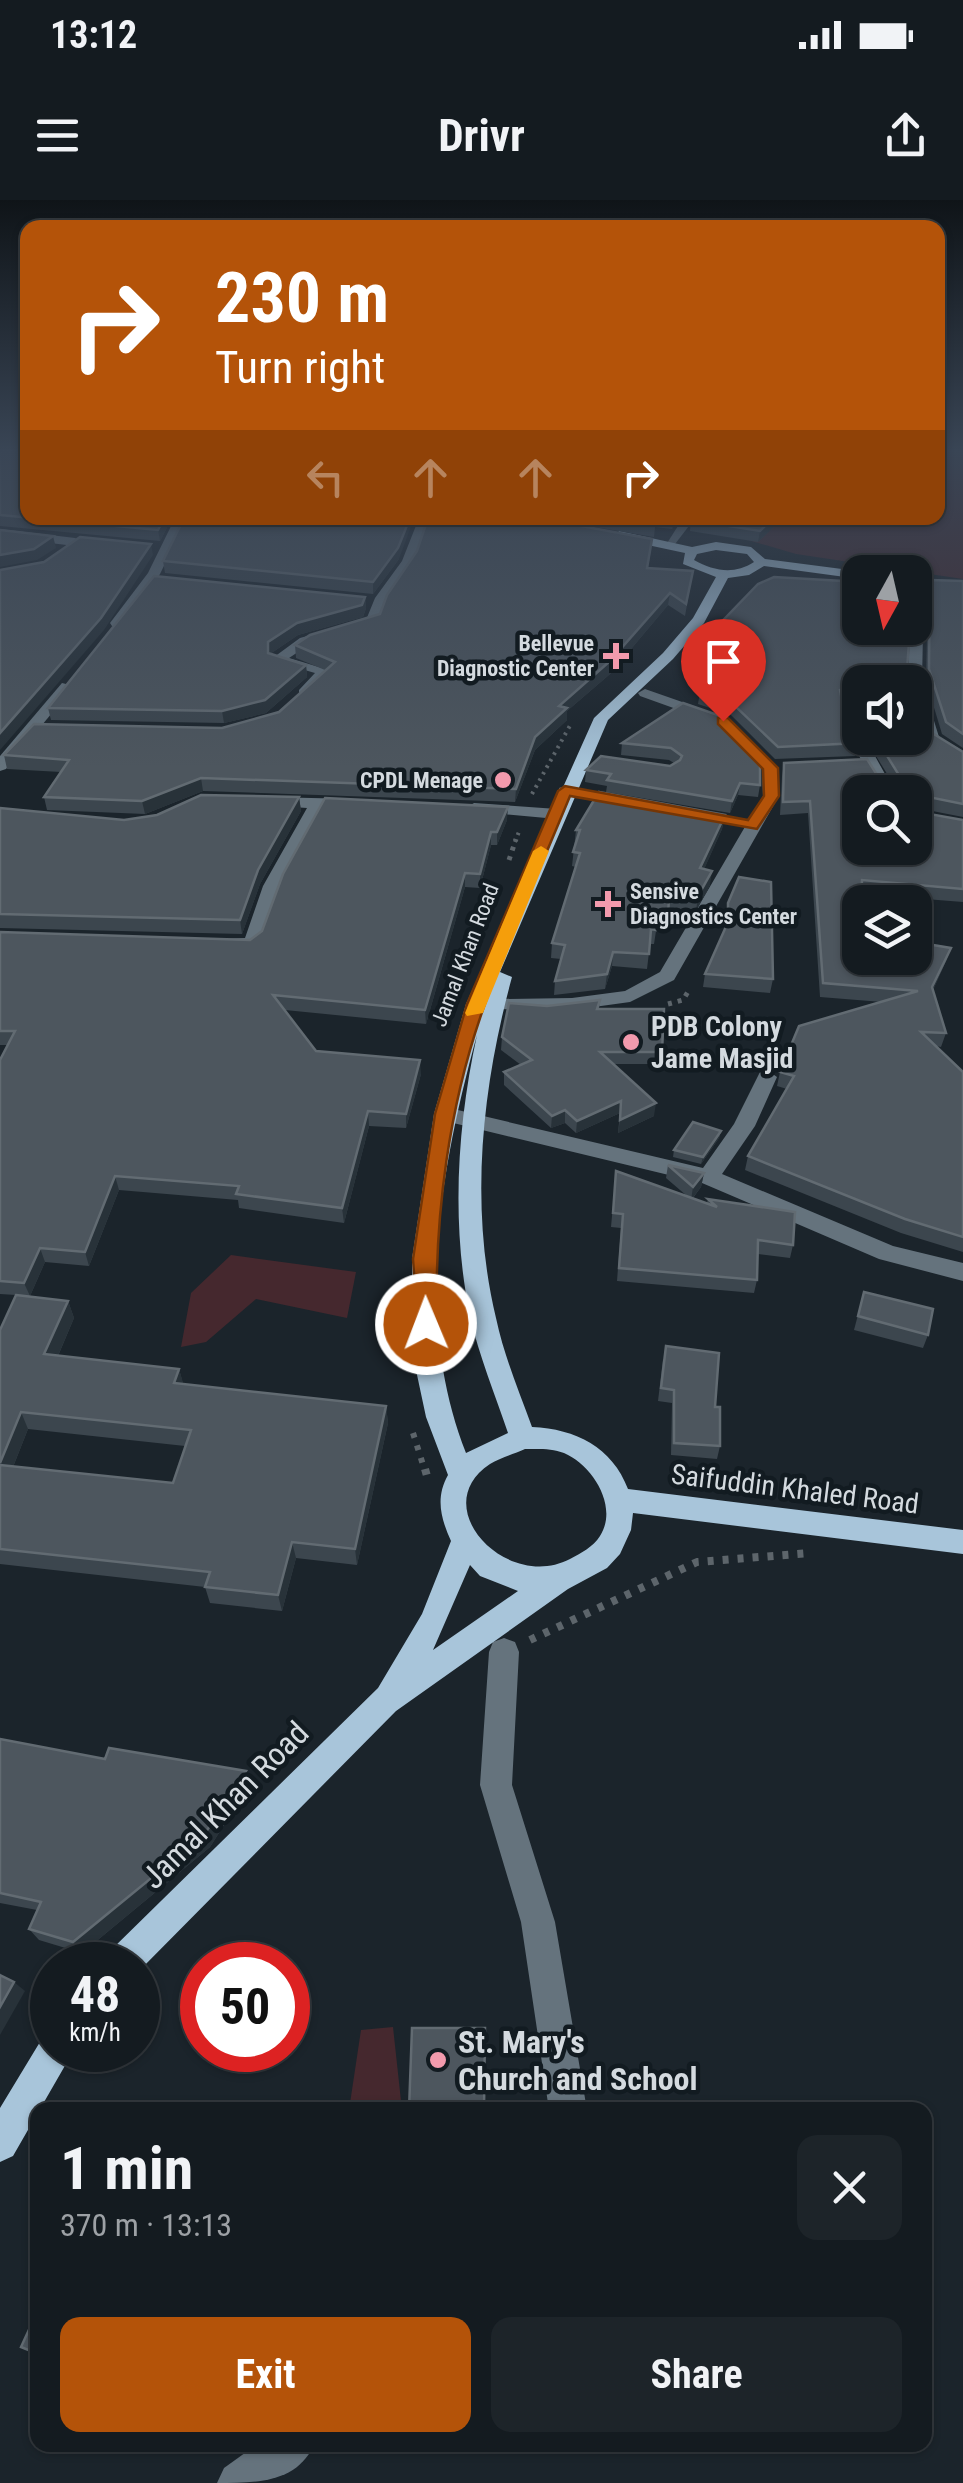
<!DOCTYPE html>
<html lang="en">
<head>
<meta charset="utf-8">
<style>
  body { margin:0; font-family:"Roboto Condensed",sans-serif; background:#1d2429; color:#f1f3f6; height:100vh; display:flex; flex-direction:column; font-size:38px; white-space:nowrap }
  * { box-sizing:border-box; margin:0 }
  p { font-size:32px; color:#9da1a5 }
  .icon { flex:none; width:55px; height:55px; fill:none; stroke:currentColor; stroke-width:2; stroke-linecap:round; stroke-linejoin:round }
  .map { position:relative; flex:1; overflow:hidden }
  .panel { position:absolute; left:30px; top:1902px; width:902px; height:350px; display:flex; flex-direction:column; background:#141b20; border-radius:20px; box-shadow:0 2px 8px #0004,0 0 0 2px #33393e }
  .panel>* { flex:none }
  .hud { position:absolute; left:20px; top:20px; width:925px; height:305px; border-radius:20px; box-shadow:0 2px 8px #0004,0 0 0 2px #33393e; background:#b45309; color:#fff; overflow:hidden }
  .needle { width:65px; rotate:188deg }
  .fabs { position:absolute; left:842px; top:355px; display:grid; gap:20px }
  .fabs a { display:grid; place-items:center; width:90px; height:90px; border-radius:20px; background:#141b20; box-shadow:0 2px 8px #0004,0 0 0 2px #33393e; font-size:50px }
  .speed { position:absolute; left:30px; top:1742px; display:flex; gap:20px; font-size:50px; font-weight:700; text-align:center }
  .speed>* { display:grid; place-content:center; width:130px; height:130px; border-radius:50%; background:#141b20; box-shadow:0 2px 8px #0004,0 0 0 2px #33393e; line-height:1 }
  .speed small { font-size:25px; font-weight:400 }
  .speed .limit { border:15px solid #d22; background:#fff; color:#111 }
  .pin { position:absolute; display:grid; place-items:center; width:85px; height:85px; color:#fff; margin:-102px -42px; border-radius:50% 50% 50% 0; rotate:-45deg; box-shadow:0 0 10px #0007 }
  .pin .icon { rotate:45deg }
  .me { position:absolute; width:110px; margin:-55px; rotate:359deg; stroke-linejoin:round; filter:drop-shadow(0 0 8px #0008) }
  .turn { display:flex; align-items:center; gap:35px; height:210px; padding:0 30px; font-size:45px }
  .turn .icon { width:130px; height:130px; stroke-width:2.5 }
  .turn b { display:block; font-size:70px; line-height:85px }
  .lanes { display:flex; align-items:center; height:95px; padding:0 30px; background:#0003; justify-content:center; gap:50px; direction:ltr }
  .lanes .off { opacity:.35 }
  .round { display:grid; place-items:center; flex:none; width:105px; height:105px; border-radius:20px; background:#1d2429 }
  .head { display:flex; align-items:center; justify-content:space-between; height:170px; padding:0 30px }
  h1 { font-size:60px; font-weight:700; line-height:75px }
  .action { display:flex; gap:20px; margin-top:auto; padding:20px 30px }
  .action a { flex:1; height:115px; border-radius:20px; background:#b45309; color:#fff; font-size:40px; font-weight:700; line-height:115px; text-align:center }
  .action a+a { background:#1d2429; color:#f1f3f6 }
  .status { display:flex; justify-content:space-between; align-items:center; height:70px; padding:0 50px; background:#141b20; direction:ltr }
  .status svg { height:28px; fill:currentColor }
  header { display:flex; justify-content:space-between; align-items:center; height:130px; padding:0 30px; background:#141b20; font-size:45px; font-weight:700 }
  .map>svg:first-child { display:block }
</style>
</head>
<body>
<div class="status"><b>13:12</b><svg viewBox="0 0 49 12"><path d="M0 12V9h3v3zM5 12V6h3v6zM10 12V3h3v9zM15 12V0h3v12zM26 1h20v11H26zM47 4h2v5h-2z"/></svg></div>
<header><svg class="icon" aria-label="menu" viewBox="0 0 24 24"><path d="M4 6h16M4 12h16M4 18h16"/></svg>Drivr<svg class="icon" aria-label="share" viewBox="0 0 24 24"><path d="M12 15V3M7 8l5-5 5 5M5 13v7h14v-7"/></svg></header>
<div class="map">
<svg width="963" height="2283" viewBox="0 0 963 2283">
  <rect width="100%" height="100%" fill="#1b242b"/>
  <g fill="#45282e">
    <polygon points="938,249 963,249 963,379 796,354 724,333 739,318 938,318"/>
    <polygon points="231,1055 356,1072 347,1118 256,1099 206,1142 181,1147 191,1093"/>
    <polygon points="393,1827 402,1910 349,1910 361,1830"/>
  </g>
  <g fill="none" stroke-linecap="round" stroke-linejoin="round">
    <polyline stroke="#5d656b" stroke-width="2.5" stroke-dasharray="2.5 4" stroke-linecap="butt" points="879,370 898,372"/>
    <g stroke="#5d656b" stroke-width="4" stroke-dasharray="2.5 5" stroke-linecap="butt">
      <polyline points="532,594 572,522"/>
      <polyline points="515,642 520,629"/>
    </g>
    <g stroke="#5d656b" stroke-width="5" stroke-dasharray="4 6" stroke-linecap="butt">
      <polyline points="509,660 516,639"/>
      <polyline points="668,804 683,800 689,790"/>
    </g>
    <polyline stroke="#5d656b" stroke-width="6" stroke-dasharray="5 8" stroke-linecap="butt" points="413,1233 425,1271"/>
    <g stroke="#5d656b" stroke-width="8" stroke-dasharray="6 9" stroke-linecap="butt">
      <polyline points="425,1269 429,1283"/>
      <polyline points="530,1440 697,1362 810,1353"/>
    </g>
    <g fill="#65737d" fill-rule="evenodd">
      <polygon points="175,318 187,318 160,374 122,426 112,426 110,423 148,373"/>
      <polygon points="419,318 430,318 414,361 384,405 377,425 310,444 289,458 332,471 309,496 299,496 299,490 315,473 270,460 300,438 366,420 375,398 402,361"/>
      <polygon points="683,318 695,318 672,348 664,348"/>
      <polygon points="0,329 75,338 81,342 75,346 0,337"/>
      <polygon points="918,379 924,383 922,482 939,537 963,551 963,563 924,539 915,507 915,482 908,482 910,428 915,428"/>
      <polygon points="62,483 74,486 6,569 0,571 0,556"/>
      <polygon points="645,489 728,518 778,568 779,596 674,780 630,802 572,810 493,809 490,805 500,799 572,798 625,791 660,772 763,596 762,569 718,524 640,496 638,493"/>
      <polygon points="843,498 855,501 860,538 865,538 895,592 879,592 847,534"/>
      <polygon points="565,586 629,598 637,603 629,608 559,594 559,588"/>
      <polygon points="269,597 354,599 362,604 354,609 323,608 281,686 259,748 223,747 223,739 245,738 263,686 307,608 263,605 261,602"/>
      <polygon points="474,603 557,609 565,614 557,619 468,611 466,608"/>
      <polygon points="767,870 777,877 755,926 722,974 893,1046 963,1063 963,1081 879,1059 702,983 445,921 434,914 445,907 703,968 734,924 760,872"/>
      <polygon points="504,1438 515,1442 519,1452 512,1585 555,1722 587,1910 549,1910 521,1722 480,1585 489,1452 493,1442"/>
      <path d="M256 2245H314C296 2283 257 2283 217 2283L224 2268Z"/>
    </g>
    <g fill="#a8c5da" fill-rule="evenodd">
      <path d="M619 331 692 347 716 342 751 347 765 359 865 372H860V379L764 366 749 375 728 378 704 423 673 459 608 520 500 772 512 777C482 887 469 1006 496 1118 504 1156 519 1191 532 1227 576 1229 612 1247 628 1289L963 1330V1354L633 1313 631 1330 620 1354 607 1368 568 1389 396 1511 138 1772V1765H102L108 1753 378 1488 422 1414 451 1341C441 1319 435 1298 448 1275L426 1217 413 1156 412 1059 434 914 466 804 594 518 663 453 693 418 716 377 683 364 685 353 615 338ZM716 350 747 354 754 362C734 375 714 371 694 360L697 354ZM477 835C457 926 451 1024 470 1116 479 1156 495 1194 508 1233L466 1253C413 1118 440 970 477 835ZM525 1249C537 1249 552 1248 564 1253 592 1265 619 1306 600 1336 593 1347 581 1353 570 1359 507 1392 425 1307 490 1264 500 1258 514 1254 525 1249ZM470 1365 480 1376 518 1391 433 1450Z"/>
      <polygon points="915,379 963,383 963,391 915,387"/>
      <polygon points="52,1833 52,1850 74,1850 13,1956 0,1962 0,1908 43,1837"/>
    </g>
  </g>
  <g fill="#3c464e" fill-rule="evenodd">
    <polygon points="0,249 28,318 172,318 160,341 0,326"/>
    <polygon points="542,318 679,318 672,329 655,327 654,337"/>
    <polygon points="693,318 783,318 758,342 690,331 691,320"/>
    <polygon points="651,350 648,368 693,371 685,416 668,405 610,474 567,511 567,520 535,550 515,602 203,591 145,614 47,610 44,597 61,572 7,569 4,555 222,528 279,512 325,470 296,458 295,445 380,414 417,351"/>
    <polygon points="399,359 373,394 165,373 163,361"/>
    <polygon points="930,380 963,381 963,548 942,534 926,481 928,392"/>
    <polygon points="365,397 366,408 363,417 298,435 270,454 306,465 307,477 266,513 224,523 51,520 48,508"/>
    <polygon points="708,436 860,482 860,519 855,495 842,500 846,522 858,543 855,556 775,559 731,515 698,504 700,492 726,474 700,470 701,459 708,448 706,447"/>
    <polygon points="683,503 760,585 758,597 738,595 730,613 606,592 607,586 585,582 586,570 670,566 674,563 669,560 621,555 622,543"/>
    <polygon points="924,528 963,552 963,617 917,608 918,612 963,620 963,702 862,694 860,758 951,748 946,761 933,790 946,833 941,847 936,846 963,872 963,1052 901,1033 745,970 748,956 787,889 777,886 780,872 882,802 820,797 808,613 780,615 782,576 784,563 882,583 892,582 865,538 915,538"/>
    <polygon points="299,597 301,611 260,684 242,734 0,728 0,608 124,620"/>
    <polygon points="725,615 722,629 704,669 710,685 696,711 669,711 666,731 656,731 654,744 650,744 647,769 612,766 605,789 554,795 555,781 561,759 551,758 552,743 576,667 572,666 576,630"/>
    <path d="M507 620 497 645H491L480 688 465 687 426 824 285 810 316 851 421 874 406 928 369 926 344 1023 239 1008 238 1000 119 990 89 1066 45 1062 30 1096 68 1101 74 1118 58 1156 179 1169 183 1184 386 1206 388 1223 357 1365 296 1358 282 1411 210 1403 205 1387 0 1364V1130L16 1095 0 1094V860L8 845H0V732L250 740ZM28 1229 185 1246 173 1283 13 1267Z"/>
    <polygon points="728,703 773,779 770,793 703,787 705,774 726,726"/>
    <polygon points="600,800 599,809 662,852 660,864 614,864 654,916 618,933 620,913 576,933 565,923 551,928 504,885 504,872 521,865 501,850 502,837 547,806"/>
    <polygon points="721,931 719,938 701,964 673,957 674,950"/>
    <polygon points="668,965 704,973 701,987 693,998 707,1003 708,999 793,1045 790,1058 758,1054 757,1080 754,1093 617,1081 621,1028 611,1027 616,971 687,996 666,978"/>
    <polygon points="864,1092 928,1135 923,1148 854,1130"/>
    <polygon points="663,1159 715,1207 720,1246 717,1259 671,1255 672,1203 658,1201"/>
    <polygon points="0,1539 105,1559 246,1571 250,1584 210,1647 82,1753 39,1740 29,1729 37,1710 0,1703"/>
  </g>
  <g fill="#283239">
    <polygon points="164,318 172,318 160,341 158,330"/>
    <polygon points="410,318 414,318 399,359 373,394 373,382"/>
    <polygon points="673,318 679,318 672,329"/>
    <polygon points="773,318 783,318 758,342 760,331"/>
    <polygon points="53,336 56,348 37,360 0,367 0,355"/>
    <polygon points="151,344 153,355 104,430 0,550 0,533"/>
    <polygon points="670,393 668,405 610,474 567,511 567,520 535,550 515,602 516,589 535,537 559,506"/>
    <polygon points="365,397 366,408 363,417 298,435 270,454 268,453 268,442 297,423"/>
    <polygon points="306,465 307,477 266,513 224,523 222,511"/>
    <polygon points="858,483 855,495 837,502 840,490"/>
    <polygon points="201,578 203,591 145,614 142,601"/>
    <polygon points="740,583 738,595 730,613 732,601"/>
    <polygon points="299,597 301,611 260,684 242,734 240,720 258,670"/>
    <polygon points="508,607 507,620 497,645 497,632"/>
    <polygon points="725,615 722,629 698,683 700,668"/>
    <polygon points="491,632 491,645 480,688 480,674"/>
    <polygon points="712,671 710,685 696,711 698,696"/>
    <polygon points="465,673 465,687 426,824 425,810"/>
    <polygon points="951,748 946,761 928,801 932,787"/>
    <polygon points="613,752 612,766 605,789 607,774"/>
    <polygon points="420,860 421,874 406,928 406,914"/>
    <polygon points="621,901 620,913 576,933 577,921"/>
    <polygon points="656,903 654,916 618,933 620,920"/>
    <polygon points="565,910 565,923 551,928 552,916"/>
    <polygon points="368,911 369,926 344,1023 342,1008"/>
    <polygon points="721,931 719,938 701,964 703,957"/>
    <polygon points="704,973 701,987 691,1000 693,987"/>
    <polygon points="115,976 119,990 89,1066 85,1052"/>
    <polygon points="40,1048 45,1062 30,1096 24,1083"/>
    <polygon points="68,1101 74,1118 51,1172 44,1154"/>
    <polygon points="179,1169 184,1186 174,1183"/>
    <polygon points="386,1206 388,1223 357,1365 355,1349"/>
    <polygon points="21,1212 28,1229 7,1282 0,1267 0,1263"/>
    <polygon points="292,1342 296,1358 282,1411 278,1395"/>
    <polygon points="246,1571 250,1584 210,1647 82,1753 73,1742"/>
    <polygon points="14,1782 25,1791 0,1835 0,1807"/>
  </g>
  <g fill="#4d565e" stroke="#626b72" stroke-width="2.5">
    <polygon points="0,249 28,249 28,318 164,318 158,330 0,315"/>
    <polygon points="184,318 410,318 398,348 373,382 163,361"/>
    <polygon points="428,318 538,318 652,339 647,368 693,371 686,404 670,393 610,461 559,506 567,508 535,537 516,589 201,578 142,601 44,597 69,560 4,555 34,524 222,528 279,512 335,462 295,445 310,435 380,414 387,395 417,351"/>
    <polygon points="609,318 656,318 655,325"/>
    <polygon points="693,318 773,318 760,331 691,320"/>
    <polygon points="0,330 53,336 34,349 0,355"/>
    <polygon points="80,337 151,344 101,418 0,533 0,370 44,362"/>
    <polygon points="154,376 365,397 362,405 297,423 268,442 268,453 306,465 265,500 222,511 48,508"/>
    <polygon points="774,377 860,382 860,428 910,428 907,470 914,474 914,482 860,482 860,494 858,483 840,490 846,522 858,543 778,547 732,503 700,492 742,465 701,459 714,437 708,436 758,384"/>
    <polygon points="930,380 963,381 963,534 946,522 929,469"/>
    <polygon points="915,498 924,528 963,552 963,604 919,595 915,598 915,592 860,592 860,648 915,648 915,600 918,612 963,620 963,689 862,680 861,702 860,702 860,758 915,758 915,742 951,748 932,787 946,833 921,832 963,872 963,1037 905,1019 748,956 794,876 780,872 799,826 918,791 823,783 810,601 783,602 784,563 867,559 882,583 902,580 876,538 915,538"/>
    <polygon points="683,503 718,515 760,558 760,585 740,583 732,601 607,580 611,574 586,570 601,556 670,566 680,560 682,556 671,548 622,543"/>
    <polygon points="599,592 725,615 700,668 712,671 698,696 669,697 668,717 657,716 656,730 651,729 649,754 613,752 607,774 555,781 565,745 552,743 580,653 573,652 580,630 576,630"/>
    <polygon points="201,595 299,597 258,670 240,720 0,714 0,608 124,620 157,615"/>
    <polygon points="325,598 508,607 497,632 491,632 480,674 465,673 425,810 273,795 316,851 420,860 406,914 368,911 342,1008 236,994 239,986 115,976 85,1052 40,1048 24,1083 0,1081 0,860 15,831 0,831 0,732 250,740 262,731 283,674"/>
    <polygon points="739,677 771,682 773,779 705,774 728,722 728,703"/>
    <polygon points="600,800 597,809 664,809 662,852 600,852 656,903 620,920 621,901 577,921 565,910 552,916 504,872 532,860 502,837 509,803 547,806"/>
    <polygon points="693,922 721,931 703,957 674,950"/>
    <polygon points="668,965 704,973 693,987"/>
    <polygon points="616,971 717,1007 708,999 795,1012 793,1045 758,1040 757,1080 619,1068 623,1014 613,1013"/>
    <polygon points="864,1092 933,1109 928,1135 858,1116"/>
    <polygon points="16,1095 68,1101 44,1154 179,1169 174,1183 386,1206 355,1349 292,1342 278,1395 205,1387 210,1372 0,1349 0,1265 173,1283 191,1230 21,1212 0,1263 0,1130"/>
    <polygon points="666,1146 719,1153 715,1207 720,1207 720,1246 674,1243 674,1190 661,1188"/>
    <polygon points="0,1539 105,1559 109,1548 246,1571 204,1635 73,1742 29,1729 41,1702 0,1693"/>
    <polygon points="0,1775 14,1782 0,1807"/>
    <polygon points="412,1828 485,1828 484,1910 409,1910"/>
    <polygon points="38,2110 38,2154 21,2147"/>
  </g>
  <linearGradient id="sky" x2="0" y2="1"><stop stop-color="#0f1418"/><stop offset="0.44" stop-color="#394555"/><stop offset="1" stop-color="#394555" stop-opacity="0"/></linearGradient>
  <rect width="963" height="568" fill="url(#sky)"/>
  <path fill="#b45309" stroke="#753606" stroke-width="2.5" d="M718 518H728L778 568 779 596 757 629 570 596C542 664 512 732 486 801 449 902 434 1017 437 1124L426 1132 418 1130 413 1059 435 914 467 804 558 591 565 586 748 620 764 596 763 569 718 524Z"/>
  <polygon fill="#f59e0b" points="541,646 549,651 483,813 467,816 465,813 533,651"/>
  <g fill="#f29aad" stroke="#121b21" stroke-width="4">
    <path d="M611 441h10v10h10v10h-10v10h-10v-10h-10v-10h10z"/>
    <circle cx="503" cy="580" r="10"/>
    <path d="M603 689h10v10h10v10h-10v10h-10v-10h-10v-10h10z"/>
    <circle cx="631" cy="842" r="10"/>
    <circle cx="438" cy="1860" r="10"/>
  </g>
  <g text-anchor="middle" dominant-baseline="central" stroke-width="9" stroke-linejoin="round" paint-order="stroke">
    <g font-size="22" font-weight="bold" fill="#d4dadf" stroke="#121b21" text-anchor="end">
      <text x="594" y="443">Bellevue<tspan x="594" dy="25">Diagnostic Center</tspan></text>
      <text x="483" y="580">CPDL Menage</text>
      <text x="630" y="691" text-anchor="start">Sensive<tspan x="630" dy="25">Diagnostics Center</tspan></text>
    </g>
    <g font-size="22" fill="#d4dadf" stroke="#121b21">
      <text transform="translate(465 755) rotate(-69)">Jamal Khan Road</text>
    </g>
    <g font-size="28" font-weight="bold" fill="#d4dadf" stroke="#121b21" text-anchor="start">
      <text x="651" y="826">PDB Colony<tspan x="651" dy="32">Jame Masjid</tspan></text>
    </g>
    <g font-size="28" fill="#d4dadf" stroke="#121b21">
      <text transform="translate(795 1289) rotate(7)">Saifuddin Khaled Road</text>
    </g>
    <g font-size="32" fill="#d4dadf" stroke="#121b21">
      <text transform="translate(225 1605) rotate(-45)">Jamal Khan Road</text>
    </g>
    <g font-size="32" font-weight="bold" fill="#d4dadf" stroke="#121b21" text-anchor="start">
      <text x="458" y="1842">St. Mary's<tspan x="458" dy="37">Church and School</tspan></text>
    </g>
  </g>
</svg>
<div class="fabs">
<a><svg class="needle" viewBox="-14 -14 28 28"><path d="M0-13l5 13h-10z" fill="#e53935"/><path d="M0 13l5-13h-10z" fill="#9da1a5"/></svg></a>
<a><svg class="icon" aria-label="sound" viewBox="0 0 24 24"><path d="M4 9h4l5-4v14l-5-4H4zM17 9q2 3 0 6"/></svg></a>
<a><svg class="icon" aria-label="search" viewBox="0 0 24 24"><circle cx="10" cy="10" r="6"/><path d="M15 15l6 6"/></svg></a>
<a><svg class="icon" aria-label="layers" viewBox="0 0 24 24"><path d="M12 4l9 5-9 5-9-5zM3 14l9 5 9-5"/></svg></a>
</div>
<div class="speed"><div>48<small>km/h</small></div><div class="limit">50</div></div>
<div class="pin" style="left:723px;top:521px;background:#d93025"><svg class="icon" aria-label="arrive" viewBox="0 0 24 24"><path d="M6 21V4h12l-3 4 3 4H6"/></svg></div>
<svg class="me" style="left:426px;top:1124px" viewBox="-20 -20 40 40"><circle r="17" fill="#b45309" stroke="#fff" stroke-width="3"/><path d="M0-11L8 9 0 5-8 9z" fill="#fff"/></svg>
<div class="hud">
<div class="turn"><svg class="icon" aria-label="right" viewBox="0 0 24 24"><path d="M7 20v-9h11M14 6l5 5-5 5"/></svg><div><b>230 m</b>Turn right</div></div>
<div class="lanes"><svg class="icon off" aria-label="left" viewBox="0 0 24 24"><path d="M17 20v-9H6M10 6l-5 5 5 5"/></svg><svg class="icon off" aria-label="ahead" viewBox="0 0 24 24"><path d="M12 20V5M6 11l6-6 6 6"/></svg><svg class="icon off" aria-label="ahead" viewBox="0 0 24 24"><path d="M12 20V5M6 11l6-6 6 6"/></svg><svg class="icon" aria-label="right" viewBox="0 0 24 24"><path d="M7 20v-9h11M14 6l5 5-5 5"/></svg></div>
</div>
<section class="panel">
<div class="head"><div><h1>1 min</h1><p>370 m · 13:13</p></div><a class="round"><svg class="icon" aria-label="close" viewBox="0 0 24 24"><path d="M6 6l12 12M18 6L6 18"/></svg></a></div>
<div class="action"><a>Exit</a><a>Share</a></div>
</section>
</div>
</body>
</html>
